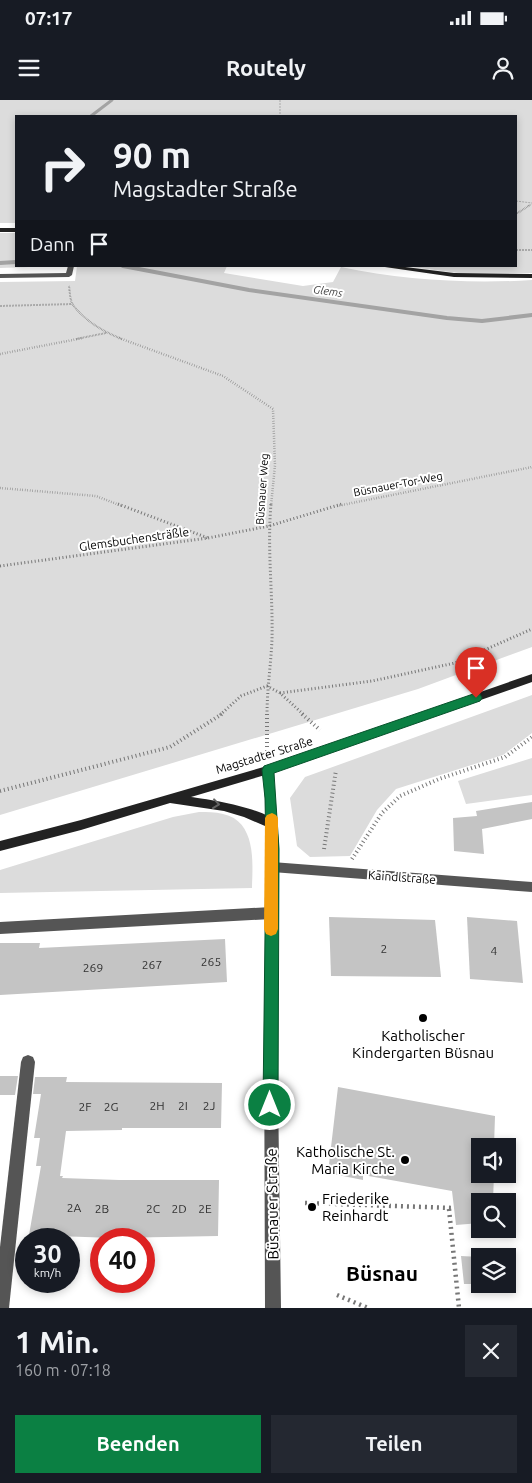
<!DOCTYPE html>
<html lang="de">
<head>
<meta charset="utf-8">
<style>
  body { margin:0; font-family:Ubuntu,sans-serif; background:#242831; color:#f1f3f6; height:100vh; display:flex; flex-direction:column; font-size:19px; white-space:nowrap }
  * { box-sizing:border-box; margin:0 }
  p { font-size:16px; color:#9ea1a6 }
  .icon { flex:none; width:28px; height:28px; fill:none; stroke:currentColor; stroke-width:2; stroke-linecap:round; stroke-linejoin:round }
  .map { position:relative; height:1208px; overflow:hidden }
  .drawer { display:flex; flex-direction:column; background:#171b24; flex:1 }
  .drawer>* { flex:none }
  .top-card { position:absolute; left:15px; top:15px; width:502px; height:152px; border-radius:0px; box-shadow:0 2px 8px #0003; background:#171b24; color:#f1f3f6; overflow:hidden }
  .fabs { position:absolute; left:471px; top:1038px; display:grid; gap:10px }
  .fabs a { display:grid; place-items:center; width:45px; height:45px; border-radius:0px; background:#171b24; box-shadow:0 2px 8px #0003; font-size:25px }
  .speed { position:absolute; left:15px; top:1128px; display:flex; gap:10px; font-size:25px; font-weight:700; text-align:center }
  .speed>* { display:grid; place-content:center; width:65px; height:65px; border-radius:50%; background:#171b24; box-shadow:0 2px 8px #0003; line-height:1 }
  .speed small { font-size:12px; font-weight:400 }
  .speed .limit { border:8px solid #d22; background:#fff; color:#111 }
  .pin { position:absolute; display:grid; place-items:center; width:42px; height:42px; color:#fff; margin:-51px -21px; border-radius:50% 50% 50% 0; rotate:-45deg; box-shadow:0 0 5px #0007 }
  .pin .icon { rotate:45deg }
  .me { position:absolute; width:55px; margin:-28px; rotate:0deg; stroke-linejoin:round; filter:drop-shadow(0 0 4px #0008) }
  .turn { display:flex; align-items:center; gap:18px; height:105px; padding:0 15px; font-size:22px }
  .turn .icon { width:65px; height:65px; stroke-width:2.5 }
  .turn b { display:block; font-size:35px; line-height:42px }
  .then { display:flex; align-items:center; height:48px; padding:0 15px; background:#0003; gap:10px; font-size:19px }
  .round { display:grid; place-items:center; flex:none; width:52px; height:52px; border-radius:0px; background:#242831 }
  .overview { display:flex; align-items:center; justify-content:space-between; height:85px; padding:0 15px }
  h1 { font-size:30px; font-weight:700; line-height:38px }
  .cta { display:flex; gap:10px; margin-top:auto; padding:10px 15px }
  .cta a { flex:1; height:58px; border-radius:0px; background:#0b8043; color:#fff; font-size:20px; font-weight:700; line-height:58px; text-align:center }
  .cta a+a { background:#242831; color:#f1f3f6 }
  .status { display:flex; justify-content:space-between; align-items:center; height:35px; padding:0 25px; background:#171b24; direction:ltr }
  .status svg { height:14px; fill:currentColor }
  header { display:flex; justify-content:space-between; align-items:center; height:65px; padding:0 15px; background:#171b24; font-size:22px; font-weight:700 }
  .map>svg:first-child { display:block }
</style>
</head>
<body>
<div class="status"><b>07:17</b><svg viewBox="0 0 49 12"><path d="M0 12V9h3v3zM5 12V6h3v6zM10 12V3h3v9zM15 12V0h3v12zM26 1h20v11H26zM47 4h2v5h-2z"/></svg></div>
<header><svg class="icon" aria-label="menu" viewBox="0 0 24 24"><path d="M4 6h16M4 12h16M4 18h16"/></svg>Routely<svg class="icon" aria-label="person" viewBox="0 0 24 24"><circle cx="12" cy="8" r="4"/><path d="M4 21q1-7 8-7t8 7"/></svg></header>
<div class="map">
<svg width="532" height="1208" viewBox="0 0 532 1208">
  <rect width="100%" height="100%" fill="#fff"/>
  <g fill="#dcdcdc">
    <polygon points="0,0 532,0 532,173 458,173 405,166 516,166 516,16 16,16 16,123 0,123"/>
    <polygon points="0,133 16,133 16,166 58,166 0,168"/>
    <path d="M77 166H227L224 173 303 186 333 182 341 167C403 180 469 184 532 180V547L418 589 0 715V182L75 181Z"/>
    <polygon points="532,595 532,633 503,655 396,689 377,710 350,756 310,757 297,746 290,698 305,677"/>
    <polygon points="532,658 532,695 466,704 458,681"/>
    <path d="M199 712C207 712 215 712 223 714 256 721 253 762 252 788L0 793V770L173 717Z"/>
  </g>
  <g fill="none" stroke-linecap="round" stroke-linejoin="round">
    <polyline stroke="#a3a3a3" stroke-width="3" points="91,16 112,0"/>
    <g stroke="#a3a3a3" stroke-width="4">
      <polyline points="0,163 16,162"/>
      <polyline points="123,166 249,190 447,218 482,221 532,215"/>
    </g>
  </g>
  <g fill="#c4c4c4">
    <polygon points="532,702 532,719 482,729 484,754 454,751 453,718 477,716 476,711"/>
    <polygon points="329,817 435,820 441,877 331,876"/>
    <polygon points="467,817 517,821 523,883 470,879"/>
    <polygon points="225,839 227,882 0,895 0,843 40,843 39,848"/>
    <polygon points="0,976 18,976 15,995 0,995"/>
    <polygon points="35,977 67,977 66,982 222,983 221,1028 122,1028 122,1030 66,1031 60,1076 63,1076 62,1078 119,1080 219,1080 218,1136 113,1138 29,1135 41,1066 36,1066 40,1038 34,1038 41,994 33,994"/>
    <polygon points="338,987 495,1016 494,1046 480,1046 480,1074 494,1074 493,1101 480,1101 480,1123 456,1125 452,1091 363,1075 363,1080 328,1073"/>
    <polygon points="461,1156 480,1157 480,1184 464,1184"/>
  </g>
  <g fill="none" stroke-linecap="round" stroke-linejoin="round">
    <g stroke="#777" stroke-width="1" stroke-dasharray="0.5 1" stroke-linecap="butt">
      <polyline points="280,0 280,16"/>
      <polyline points="516,101 532,103"/>
      <polyline points="528,106 532,104"/>
    </g>
    <g stroke="#777" stroke-width="2" stroke-dasharray="0.5 1" stroke-linecap="butt">
      <polyline points="516,114 530,105"/>
      <polyline points="516,150 532,150"/>
      <path d="M69 186C70 192 70 201 73 205 85 221 104 232 122 239"/>
      <polyline points="0,206 72,204"/>
      <polyline points="76,239 106,233"/>
    </g>
    <g stroke="#777" stroke-width="2.5" stroke-dasharray="0.5 2" stroke-linecap="butt">
      <polyline points="119,238 223,276 273,309 275,365 271,406"/>
      <polyline points="0,254 83,238"/>
      <polyline points="0,388 96,396 122,406"/>
      <polyline points="337,406 532,367"/>
    </g>
    <g stroke="#777" stroke-width="3" stroke-dasharray="1 2.5" stroke-linecap="butt">
      <polyline points="118,404 208,438"/>
      <polyline points="0,466 208,438 269,426 342,404"/>
      <polyline points="280,593 372,581 455,563 532,529"/>
      <polyline points="220,615 241,596 267,586 280,593 304,615"/>
      <path d="M267 615C267 589 271 564 272 539 273 494 267 449 271 404"/>
    </g>
    <g stroke="#777" stroke-width="4" stroke-dasharray="1 3" stroke-linecap="butt">
      <polyline points="267,614 267,657"/>
      <polyline points="302,614 320,630"/>
      <polyline points="0,691 170,647 222,614"/>
      <polyline points="324,749 336,670"/>
      <polyline points="352,759 382,713 400,696 439,679 505,657 532,637"/>
    </g>
    <g stroke="#777" stroke-width="4.5" stroke-dasharray="2 4" stroke-linecap="butt">
      <polyline points="305,1103 454,1108"/>
      <polyline points="449,1109 459,1208"/>
      <polyline points="337,1195 368,1208"/>
    </g>
    <g fill="#555" fill-rule="evenodd">
      <polygon points="68,166 74,166 72,175 69,177 0,178 0,174 66,173"/>
      <polygon points="271,807 275,809 277,813 275,817 271,819 0,834 0,822"/>
      <polygon points="28,955 33,957 35,962 9,1208 0,1208 0,1147 21,962 23,957"/>
    </g>
    <polygon fill="#555" fill-rule="evenodd" points="272,762 532,782 532,792 272,772 268,771 266,767 268,763"/>
    <polygon fill="#555" fill-rule="evenodd" points="268,666 272,667 273,670 279,746 277,916 281,1208 265,1208 264,916 268,746 263,670 264,667"/>
    <g fill="#222" fill-rule="evenodd">
      <rect x="0" y="128" width="16" height="4"/>
      <polygon points="378,166 397,166 454,173 532,174 532,178 454,177"/>
      <path d="M532 574V582L272 673 191 697C208 699 270 709 278 724L276 727 272 729 244 717 224 711 170 703 81 730 0 751V741L81 720 267 666Z"/>
    </g>
  </g>
  <defs><path id="oneway-chevron" d="M-2-3.5L2.5 0L-2 3.5" fill="none" stroke-width="1.6" stroke-linecap="round" stroke-linejoin="round" transform="scale(1.25)"/></defs>
  <use stroke="#646464" href="#oneway-chevron" transform="translate(216 704) rotate(7)"/>
  <polygon fill="#0b8043" stroke="#07532c" points="476,593 480,594 482,598 480,601 274,673 279,749 278,1005 276,1010 270,1013 265,1010 263,1005 266,749 265,698 262,670 264,666"/>
  <polygon fill="#f59e0b" points="272,713 276,715 278,718 278,829 276,834 271,836 266,834 264,829 265,718 267,715"/>
  <g fill="#000" stroke="#fff" stroke-width="2">
    <circle cx="423" cy="918" r="5"/>
    <circle cx="405" cy="1060" r="5"/>
    <circle cx="312" cy="1107" r="5"/>
  </g>
  <g text-anchor="middle" dominant-baseline="central" stroke-width="4" stroke-linejoin="round" paint-order="stroke">
    <g font-size="11" font-style="italic" fill="#444" stroke="#fff">
      <text transform="translate(328 191) rotate(8)">Glems</text>
    </g>
    <g font-size="11" fill="#000" stroke="#fff">
      <text transform="translate(398 384) rotate(-11)">Büsnauer-Tor-Weg</text>
      <text transform="translate(262 389) rotate(-86)">Büsnauer Weg</text>
    </g>
    <g font-size="12" fill="#000" stroke="#fff">
      <text transform="translate(134 439) rotate(-8)">Glemsbuchensträßle</text>
      <text transform="translate(264 655) rotate(-17)">Magstadter Straße</text>
      <text transform="translate(402 777) rotate(4)">Kaindlstraße</text>
    </g>
    <g font-size="12" fill="#313131">
      <text x="384" y="848">2</text>
      <text x="494" y="850">4</text>
      <text x="211" y="861">265</text>
      <text x="152" y="864">267</text>
      <text x="93" y="867">269</text>
      <text x="157" y="1005">2H</text>
      <text x="183" y="1005">2I</text>
      <text x="209" y="1005">2J</text>
      <text x="85" y="1006">2F</text>
      <text x="111" y="1006">2G</text>
      <text x="74" y="1107">2A</text>
      <text x="102" y="1108">2B</text>
      <text x="153" y="1108">2C</text>
      <text x="179" y="1108">2D</text>
      <text x="205" y="1108">2E</text>
    </g>
    <g font-size="15" fill="#000" stroke="#fff">
      <text x="423" y="935">Katholischer<tspan x="423" dy="17">Kindergarten Büsnau</tspan></text>
      <text x="395" y="1051" text-anchor="end">Katholische St.<tspan x="395" dy="17">Maria Kirche</tspan></text>
      <text x="322" y="1098" text-anchor="start">Friederike<tspan x="322" dy="17">Reinhardt</tspan></text>
    </g>
    <g font-size="15" fill="#000" stroke="#fff">
      <text transform="translate(272 1104) rotate(-91)">Büsnauer Straße</text>
    </g>
    <g font-size="21" font-weight="bold" fill="#000" stroke="#fff">
      <text x="382" y="1173">Büsnau</text>
    </g>
  </g>
</svg>
<div class="fabs">
<a><svg class="icon" aria-label="sound" viewBox="0 0 24 24"><path d="M4 9h4l5-4v14l-5-4H4zM17 9q2 3 0 6"/></svg></a>
<a><svg class="icon" aria-label="search" viewBox="0 0 24 24"><circle cx="10" cy="10" r="6"/><path d="M15 15l6 6"/></svg></a>
<a><svg class="icon" aria-label="layers" viewBox="0 0 24 24"><path d="M12 4l9 5-9 5-9-5zM3 14l9 5 9-5"/></svg></a>
</div>
<div class="speed"><div>30<small>km/h</small></div><div class="limit">40</div></div>
<div class="pin" style="left:476px;top:598px;background:#d93025"><svg class="icon" aria-label="arrive" viewBox="0 0 24 24"><path d="M6 21V4h12l-3 4 3 4H6"/></svg></div>
<svg class="me" style="left:270px;top:1005px" viewBox="-20 -20 40 40"><circle r="17" fill="#0b8043" stroke="#fff" stroke-width="3"/><path d="M0-11L8 9 0 5-8 9z" fill="#fff"/></svg>
<div class="top-card">
<div class="turn"><svg class="icon" aria-label="right" viewBox="0 0 24 24"><path d="M7 20v-9h11M14 6l5 5-5 5"/></svg><div><b>90 m</b>Magstadter Straße</div></div>
<div class="then">Dann<svg class="icon" aria-label="arrive" viewBox="0 0 24 24"><path d="M6 21V4h12l-3 4 3 4H6"/></svg></div>
</div>
</div>
<section class="drawer">
<div class="overview"><div><h1>1 Min.</h1><p>160 m · 07:18</p></div><a class="round"><svg class="icon" aria-label="close" viewBox="0 0 24 24"><path d="M6 6l12 12M18 6L6 18"/></svg></a></div>
<div class="cta"><a>Beenden</a><a>Teilen</a></div>
</section>
</body>
</html>
